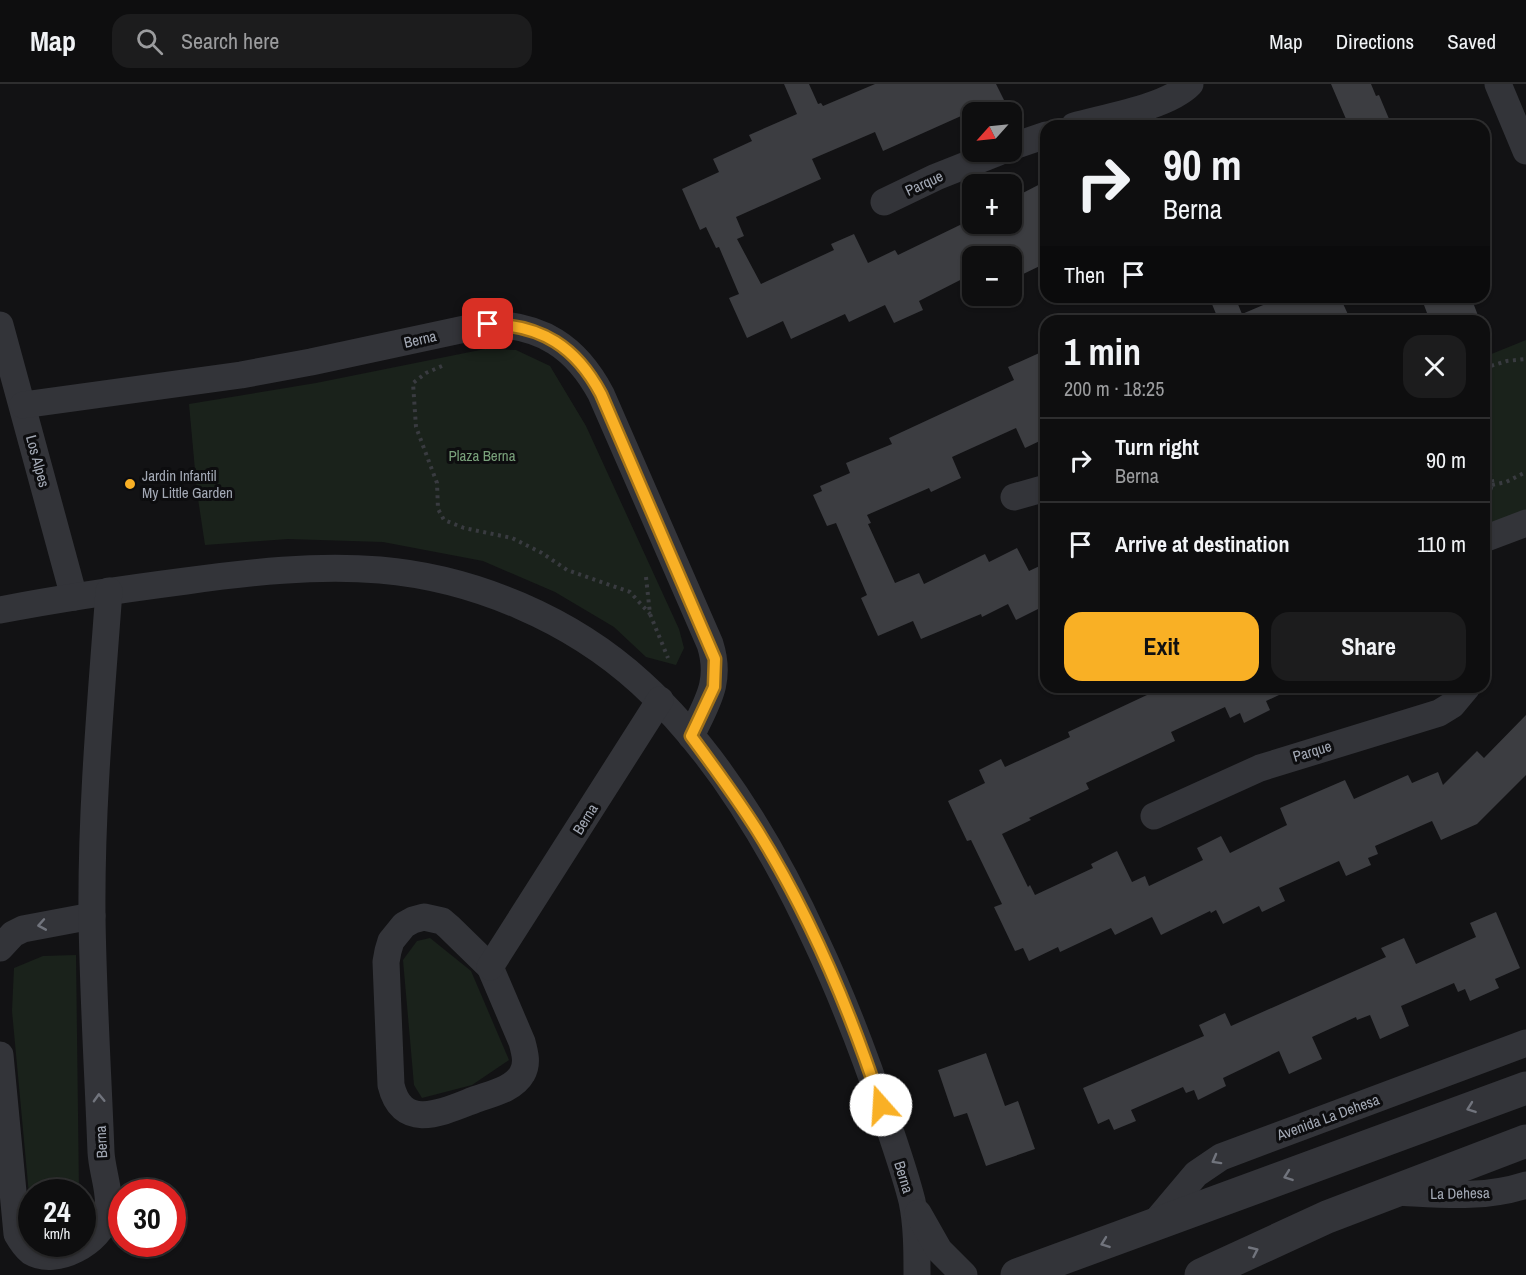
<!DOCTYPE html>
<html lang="en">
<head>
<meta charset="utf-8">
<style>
  body { margin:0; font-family:"Archivo Narrow",sans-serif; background:#1c1c1d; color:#f1f3f6; height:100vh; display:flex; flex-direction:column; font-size:22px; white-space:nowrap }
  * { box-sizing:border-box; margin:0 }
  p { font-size:20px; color:#9b9c9e }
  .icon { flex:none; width:33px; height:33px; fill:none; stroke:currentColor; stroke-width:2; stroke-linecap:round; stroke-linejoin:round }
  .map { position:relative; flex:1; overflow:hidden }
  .sheet { position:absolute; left:1040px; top:231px; width:450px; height:378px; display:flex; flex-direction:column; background:#0e0e0f; border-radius:18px; box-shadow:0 2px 4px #0004,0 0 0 2px #2e2e2f }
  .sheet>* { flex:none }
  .guide { position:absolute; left:1040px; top:36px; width:450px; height:183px; border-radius:18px; box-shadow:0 2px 4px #0004,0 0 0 2px #2e2e2f; background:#0e0e0f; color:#f1f3f6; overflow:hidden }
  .needle { width:39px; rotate:243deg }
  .tools { position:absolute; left:962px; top:18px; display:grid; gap:12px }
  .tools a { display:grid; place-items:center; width:60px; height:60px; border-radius:12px; background:#0e0e0f; box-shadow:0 2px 4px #0004,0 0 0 2px #2e2e2f; font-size:30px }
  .speed { position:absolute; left:18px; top:1095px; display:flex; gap:12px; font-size:30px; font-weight:700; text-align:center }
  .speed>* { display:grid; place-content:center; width:78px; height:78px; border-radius:50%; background:#0e0e0f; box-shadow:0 2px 4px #0004,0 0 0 2px #2e2e2f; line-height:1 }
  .speed small { font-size:15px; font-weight:400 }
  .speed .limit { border:9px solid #d22; background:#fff; color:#111 }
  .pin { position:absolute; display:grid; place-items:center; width:51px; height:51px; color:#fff; margin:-26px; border-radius:12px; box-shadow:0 3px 9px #0006 }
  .me { position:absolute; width:66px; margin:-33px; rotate:341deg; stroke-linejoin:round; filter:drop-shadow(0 0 4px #0008) }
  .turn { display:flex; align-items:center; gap:21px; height:126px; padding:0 24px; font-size:27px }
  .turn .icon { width:78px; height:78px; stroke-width:2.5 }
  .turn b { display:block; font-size:42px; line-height:51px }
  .then { display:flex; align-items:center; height:57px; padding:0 24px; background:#0003; gap:12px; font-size:22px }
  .round { display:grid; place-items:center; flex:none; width:63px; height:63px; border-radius:18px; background:#1c1c1d }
  .head { display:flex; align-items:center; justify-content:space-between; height:102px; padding:0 24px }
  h1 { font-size:36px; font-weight:700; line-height:45px }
  .cta { display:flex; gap:12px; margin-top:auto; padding:12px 24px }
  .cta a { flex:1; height:69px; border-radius:18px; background:#f9b025; color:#111; font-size:24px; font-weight:700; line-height:69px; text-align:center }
  .cta a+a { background:#1c1c1d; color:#f1f3f6 }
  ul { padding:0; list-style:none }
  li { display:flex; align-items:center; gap:18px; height:84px; padding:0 24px; border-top:2px solid #2e2e2f }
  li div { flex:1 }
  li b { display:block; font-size:22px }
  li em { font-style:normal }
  header { display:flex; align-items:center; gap:36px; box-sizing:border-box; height:84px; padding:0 30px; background:#0e0e0f; border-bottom:2px solid #2e2e2f }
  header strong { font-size:28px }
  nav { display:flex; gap:33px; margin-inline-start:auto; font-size:21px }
  .search { width:420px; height:54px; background:#1c1c1d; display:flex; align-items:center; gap:15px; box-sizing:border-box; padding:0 21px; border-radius:18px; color:#9b9c9e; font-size:22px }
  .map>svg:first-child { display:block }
</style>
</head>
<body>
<header>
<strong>Map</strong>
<div class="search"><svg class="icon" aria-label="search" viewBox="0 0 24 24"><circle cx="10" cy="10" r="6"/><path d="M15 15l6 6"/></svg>Search here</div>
<nav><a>Map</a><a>Directions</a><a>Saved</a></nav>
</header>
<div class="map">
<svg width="1526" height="1191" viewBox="0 0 1526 1191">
  <rect width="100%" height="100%" fill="#121214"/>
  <g fill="#1a221b">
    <polygon points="1526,256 1526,426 1484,442 1484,273"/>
    <polygon points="485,265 516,266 550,282 586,342 679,545 684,564 676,581 646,573 614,543 555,508 483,477 383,458 288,455 205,461 197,408 189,320 316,299"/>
    <polygon points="430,854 471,887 509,976 472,1001 422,1014 414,1001 403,876 417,857"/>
    <polygon points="76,871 79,1108 32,1108 31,1132 12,927 14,884 43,872"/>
  </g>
  <g fill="#3c3d41">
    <polygon points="784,0 809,0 818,20 821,19 823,22 875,0 996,0 1010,28 970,28 883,67 875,48 812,75 821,95 736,133 744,152 737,155 761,200 834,166 831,160 854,150 868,179 895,166 898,171 962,140 966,149 986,140 1011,140 1011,115 1046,97 1046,179 1011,196 1011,171 1007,172 972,172 972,190 919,217 923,226 894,239 885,221 849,238 845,230 791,255 783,237 747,254 729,214 739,210 719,163 716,164 706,143 700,146 682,105 719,88 713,75 752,57 749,51 797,30"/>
    <polygon points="1331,0 1371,0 1376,12 1379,11 1392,42 1349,42"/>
    <polygon points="1209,213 1235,213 1242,230 1282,213 1340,213 1351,237 1219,237"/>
    <polygon points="1421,213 1471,213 1480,237 1430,237"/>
    <polygon points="1046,266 1046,354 1025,364 1016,344 952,373 961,394 931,408 929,404 867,431 871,439 868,440 895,499 919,489 924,500 985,470 989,478 1017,464 1029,487 1046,479 1046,521 1016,536 1008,520 982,533 981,530 921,555 913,537 878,552 861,514 867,511 836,439 827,442 813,411 822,407 820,402 850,389 846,379 892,360 889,354 1014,296 1008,283"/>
    <polygon points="1164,603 1296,603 1266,617 1270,626 1244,639 1240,629 1230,634 1225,623 1171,648 1175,657 1086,699 1089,705 1029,734 1031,736 1002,750 1028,803 1030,801 1035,811 1093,784 1091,780 1117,767 1132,798 1145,792 1149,802 1203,776 1197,764 1221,752 1230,769 1287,741 1280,724 1345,696 1354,715 1408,691 1412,699 1438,688 1443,701 1477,667 1484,674 1526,631 1526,691 1477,740 1441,756 1432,737 1375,762 1378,770 1368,774 1371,781 1346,792 1339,777 1279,804 1285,817 1262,828 1259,822 1223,840 1216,826 1211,829 1210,827 1161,851 1152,833 1115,851 1111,844 1060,868 1058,863 1029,877 1023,864 1015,867 994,823 1002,820 971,756 967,757 948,717 985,699 979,686 1001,675 1005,683 1070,653 1068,648"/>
    <polygon points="1496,828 1520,884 1495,895 1499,904 1470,917 1465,905 1458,908 1454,899 1401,922 1409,942 1380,955 1370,931 1357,936 1356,933 1312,953 1322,975 1289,990 1279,967 1223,994 1226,1002 1198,1016 1194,1006 1186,1009 1183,1003 1131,1026 1136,1037 1114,1046 1109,1035 1098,1040 1083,1004 1204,952 1199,941 1225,929 1231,942 1386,873 1381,864 1404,854 1416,880 1476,853 1470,839"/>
    <polygon points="986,969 1005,1022 1018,1017 1035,1065 986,1082 967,1029 954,1033 938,986"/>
  </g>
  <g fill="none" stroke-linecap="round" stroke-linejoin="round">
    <g stroke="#393b40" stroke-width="4" stroke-dasharray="3 4.5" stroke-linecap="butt">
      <polyline points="442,282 426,289 413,299 416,343 437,399 438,425 444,436 464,444 512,454 542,469 567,486 630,508 650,530"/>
      <polyline points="1484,284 1507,277 1526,275"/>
      <path d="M1484 383C1495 392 1495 404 1484 413"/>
      <polyline points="1492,401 1506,398 1526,388"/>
      <polyline points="646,493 650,530 668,574"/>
    </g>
    <g stroke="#333439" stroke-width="27">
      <polyline points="1498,0 1526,67"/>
      <path d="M1074 42C1106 33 1168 23 1190 0"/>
      <polyline points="1011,63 1046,51"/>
      <polyline points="884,118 936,93 999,68"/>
      <polyline points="0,241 74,513"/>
      <path d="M23 321 241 291 311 278 488 240C542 241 576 263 601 310L710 560C722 598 707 618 691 652"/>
      <polyline points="1014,413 1046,404"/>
      <polyline points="1484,455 1526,439"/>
      <path d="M0 526C62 514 124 505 186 497 250 488 315 481 380 486 474 494 571 535 641 599 716 667 775 767 817 859 844 916 866 975 886 1034 895 1061 905 1089 912 1117 917 1141 917 1167 917 1191"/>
      <polyline points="1154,732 1260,684 1439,629 1452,621 1467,603"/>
      <path d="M424 833 442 837 449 843 490 883 522 958C525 969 528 980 522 990 513 1006 490 1010 474 1016 443 1028 402 1048 391 1001L386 878 388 867 391 857 404 841 413 836Z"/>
      <polyline points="0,864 13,850 23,845 92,832"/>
      <polyline points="490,883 660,616"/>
      <path d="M0 971 17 1150C21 1157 25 1163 31 1168 56 1183 101 1158 107 1131 112 1111 102 1088 101 1068 98 990 93 911 92 832 91 724 101 615 109 507"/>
      <path d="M1396 1108C1440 1110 1483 1115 1526 1101"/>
      <polyline points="918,1129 939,1166 964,1191"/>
      <polyline points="1153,1141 1196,1090 1221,1073 1526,959"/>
    </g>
    <g stroke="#333439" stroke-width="33">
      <polyline points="1017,1191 1526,1004"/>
      <polyline points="1201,1191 1327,1133 1526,1057"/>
    </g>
  </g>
  <defs><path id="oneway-chevron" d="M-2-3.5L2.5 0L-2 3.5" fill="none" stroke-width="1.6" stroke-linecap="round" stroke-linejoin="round" transform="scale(1.5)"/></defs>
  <g stroke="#71747d">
    <use href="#oneway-chevron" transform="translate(42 841) rotate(170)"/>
    <use href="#oneway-chevron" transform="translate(99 1014) rotate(-92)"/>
    <use href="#oneway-chevron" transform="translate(1471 1024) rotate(160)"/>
    <use href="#oneway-chevron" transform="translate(1216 1076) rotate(151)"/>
    <use href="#oneway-chevron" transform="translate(1288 1092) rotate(160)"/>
    <use href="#oneway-chevron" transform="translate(1105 1159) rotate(160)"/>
    <use href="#oneway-chevron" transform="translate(1254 1167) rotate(-25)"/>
  </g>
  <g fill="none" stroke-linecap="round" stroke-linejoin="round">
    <defs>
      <path id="route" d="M488 240C542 241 576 263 601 310L715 575 714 603 691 652C714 683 736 713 757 746 810 831 850 926 881 1021"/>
    </defs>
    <use href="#route" stroke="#a27218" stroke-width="15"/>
    <use href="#route" stroke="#f9b025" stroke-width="10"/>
  </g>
  <circle fill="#f9b025" stroke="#0d0d0f" stroke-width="2" cx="130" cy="400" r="6"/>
  <g text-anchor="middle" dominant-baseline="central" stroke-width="6" stroke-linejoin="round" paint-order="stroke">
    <g font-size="15" fill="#a3a9b5" stroke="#0d0d0f">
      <text transform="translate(924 99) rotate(-25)">Parque</text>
      <text transform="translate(420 255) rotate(-13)">Berna</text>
      <text transform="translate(38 377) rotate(75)">Los Alpes</text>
      <text transform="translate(1312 667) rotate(-17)">Parque</text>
      <text transform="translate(585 735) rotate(-58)">Berna</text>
      <text transform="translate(1328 1033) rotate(-20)">Avenida La Dehesa</text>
      <text transform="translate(101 1058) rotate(-93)">Berna</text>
      <text transform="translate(904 1093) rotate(73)">Berna</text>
      <text transform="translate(1460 1109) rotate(-1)">La Dehesa</text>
    </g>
    <g font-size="15" fill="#79a17b" stroke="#0d0d0f">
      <text x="482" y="371">Plaza Berna</text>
    </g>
    <g font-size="15" fill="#a3a9b5" stroke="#0d0d0f" text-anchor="start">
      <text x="142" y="391">Jardin Infantil<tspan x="142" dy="17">My Little Garden</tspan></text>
    </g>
  </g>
</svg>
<div class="tools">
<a><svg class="needle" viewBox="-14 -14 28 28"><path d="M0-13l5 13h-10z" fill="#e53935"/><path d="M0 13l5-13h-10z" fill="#9b9c9e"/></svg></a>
<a>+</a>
<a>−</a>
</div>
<div class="speed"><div>24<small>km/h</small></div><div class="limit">30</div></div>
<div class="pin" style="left:488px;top:240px;background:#d93025"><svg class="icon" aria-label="arrive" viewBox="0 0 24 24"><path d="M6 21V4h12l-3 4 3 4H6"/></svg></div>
<svg class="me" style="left:881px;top:1021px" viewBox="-20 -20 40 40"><circle r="19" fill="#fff"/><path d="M0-13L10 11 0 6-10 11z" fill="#f9b025"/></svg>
<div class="guide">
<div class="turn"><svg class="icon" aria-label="right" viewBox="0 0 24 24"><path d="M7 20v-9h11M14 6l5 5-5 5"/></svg><div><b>90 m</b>Berna</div></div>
<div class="then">Then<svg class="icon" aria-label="arrive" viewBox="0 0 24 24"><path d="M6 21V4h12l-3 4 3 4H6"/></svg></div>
</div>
<section class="sheet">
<div class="head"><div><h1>1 min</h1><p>200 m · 18:25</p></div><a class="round"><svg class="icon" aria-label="close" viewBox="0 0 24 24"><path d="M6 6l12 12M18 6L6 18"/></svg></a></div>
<ul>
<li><svg class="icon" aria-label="right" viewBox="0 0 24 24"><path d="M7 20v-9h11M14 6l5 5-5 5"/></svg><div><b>Turn right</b><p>Berna</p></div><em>90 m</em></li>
<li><svg class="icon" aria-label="arrive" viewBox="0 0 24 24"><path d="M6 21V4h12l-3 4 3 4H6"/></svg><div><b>Arrive at destination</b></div><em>110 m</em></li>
</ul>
<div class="cta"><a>Exit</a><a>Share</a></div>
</section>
</div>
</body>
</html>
